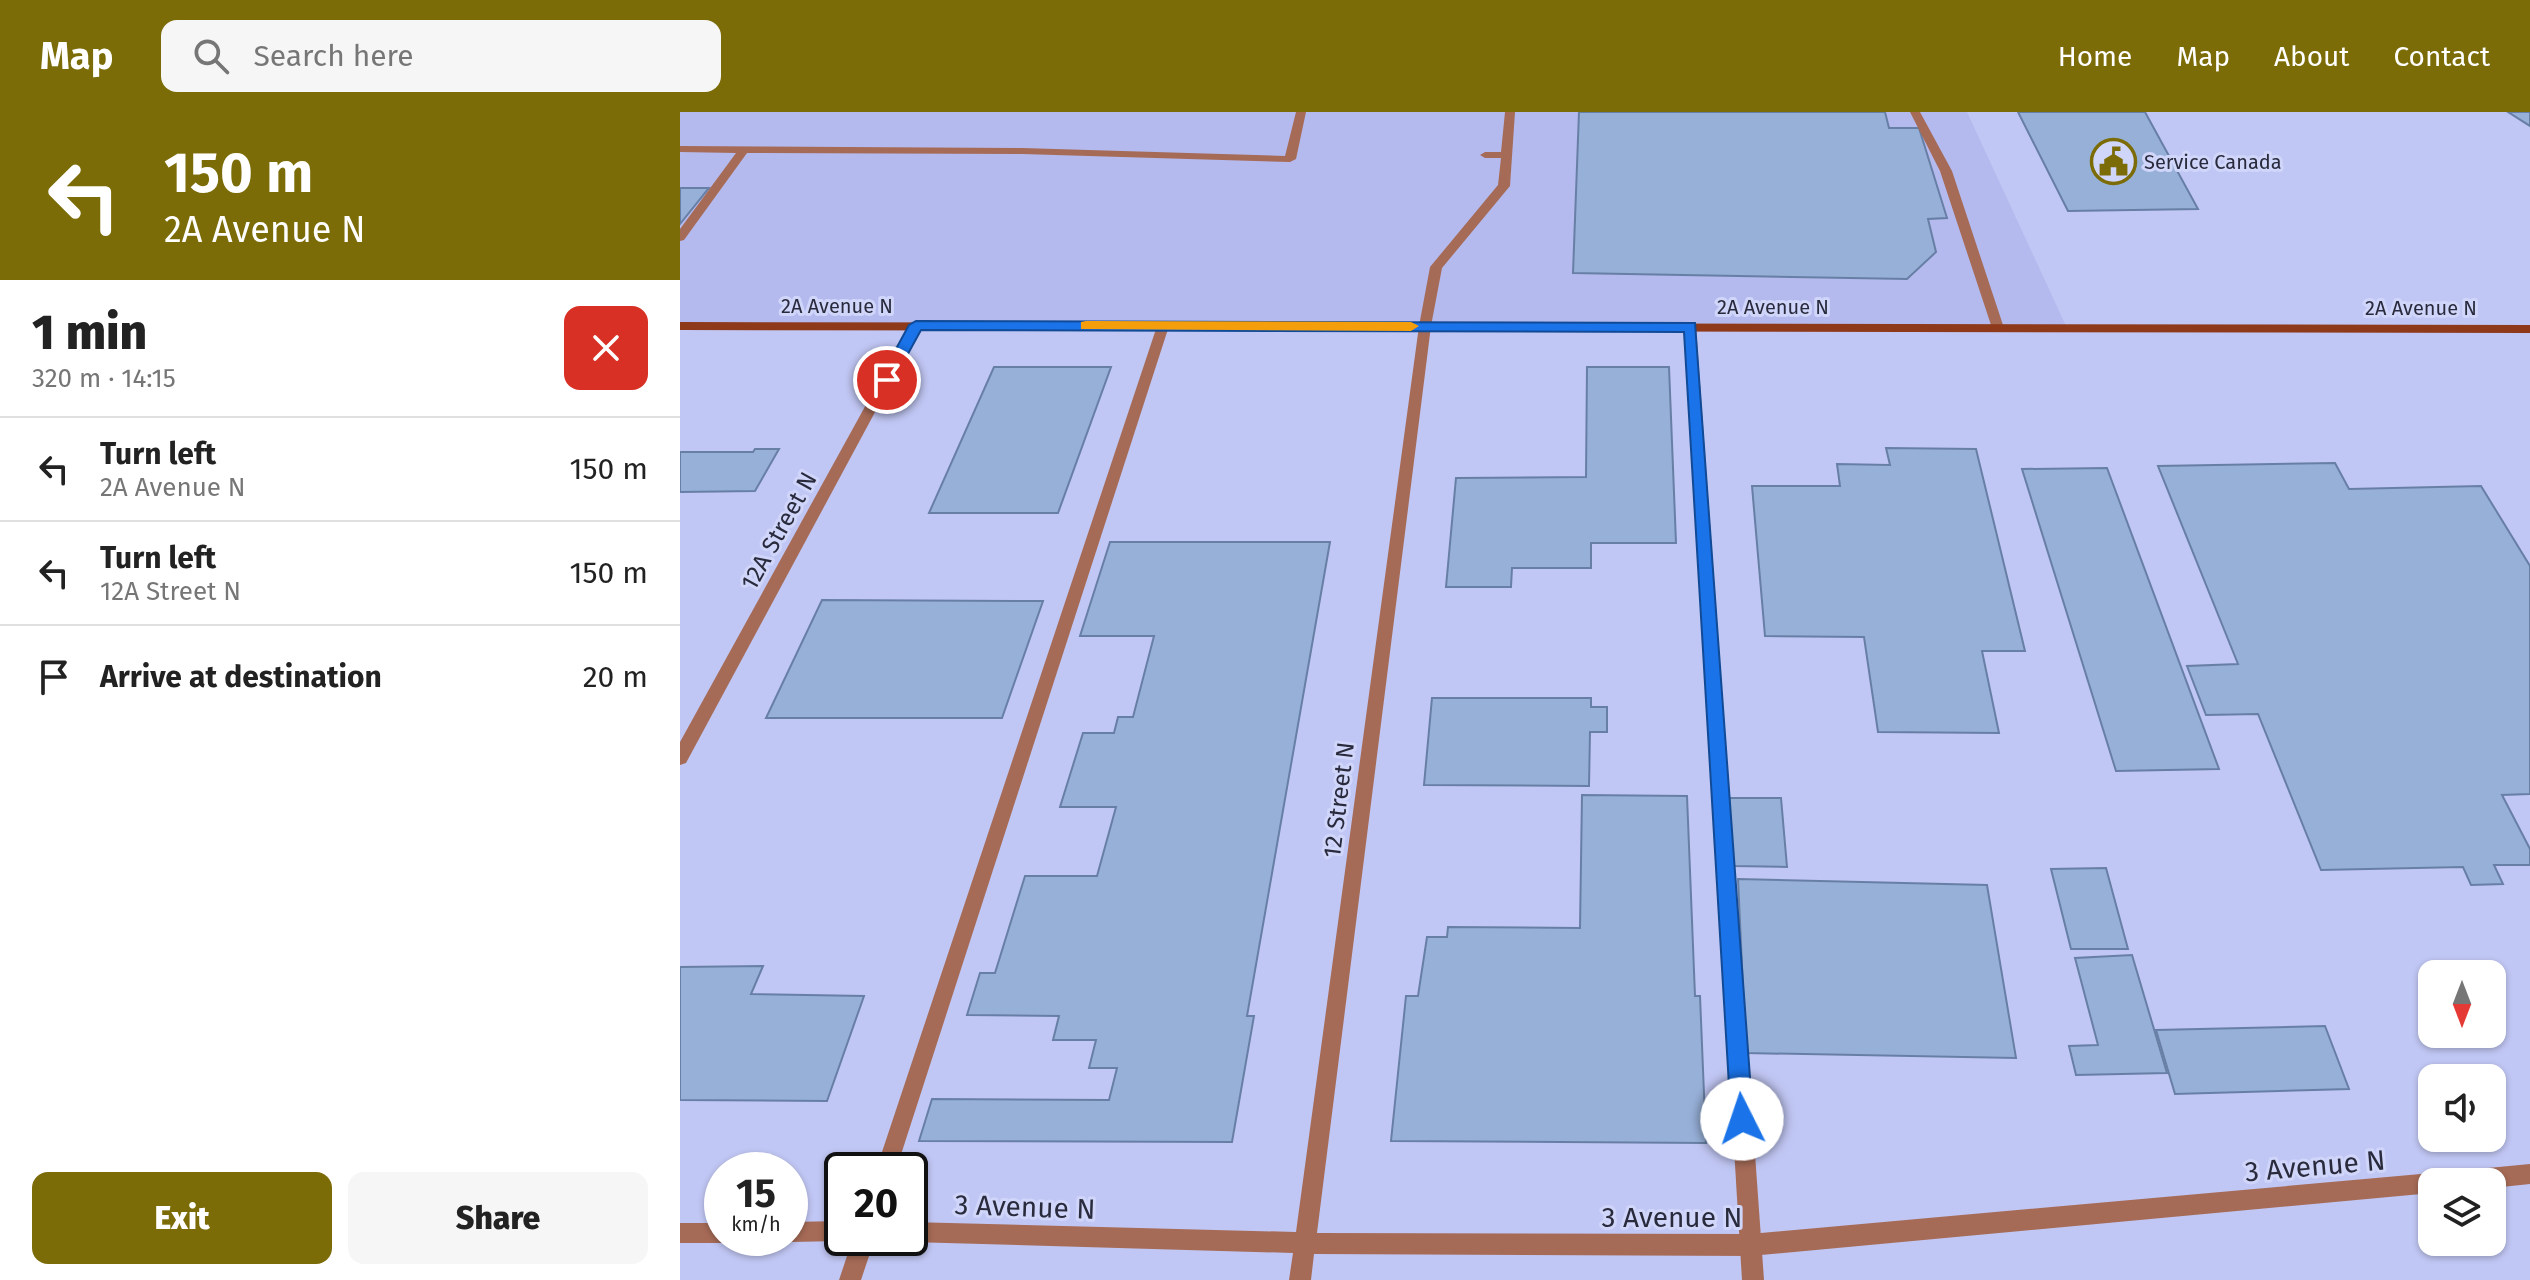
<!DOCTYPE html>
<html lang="en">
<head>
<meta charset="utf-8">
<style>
  body { margin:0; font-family:"Fira Sans",sans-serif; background:#f6f6f6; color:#222; height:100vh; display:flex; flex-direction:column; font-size:30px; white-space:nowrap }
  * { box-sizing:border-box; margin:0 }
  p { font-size:26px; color:#767676 }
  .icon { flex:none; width:44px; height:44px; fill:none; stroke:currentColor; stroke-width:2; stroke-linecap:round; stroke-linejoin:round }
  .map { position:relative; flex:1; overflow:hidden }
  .side { display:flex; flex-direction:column; background:#fff; width:680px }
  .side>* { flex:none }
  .top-card { background:#7c6c07; color:#fff; overflow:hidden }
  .needle { width:52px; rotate:180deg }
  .controls { position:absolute; left:1738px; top:848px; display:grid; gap:16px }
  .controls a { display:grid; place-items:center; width:88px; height:88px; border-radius:16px; background:#fff; box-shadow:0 2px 6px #0004; font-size:40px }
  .speed { position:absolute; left:24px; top:1040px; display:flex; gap:16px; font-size:40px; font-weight:700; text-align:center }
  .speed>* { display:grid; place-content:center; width:104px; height:104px; border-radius:50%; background:#fff; box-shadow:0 2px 6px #0004; line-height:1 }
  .speed small { font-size:20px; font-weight:400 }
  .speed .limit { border:4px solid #111; border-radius:12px; background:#fff; color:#111 }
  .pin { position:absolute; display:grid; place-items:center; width:68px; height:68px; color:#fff; margin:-34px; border:4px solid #fff; border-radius:50%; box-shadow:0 2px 8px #0007 }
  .me { position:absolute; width:88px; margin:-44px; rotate:356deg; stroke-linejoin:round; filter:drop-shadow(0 0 6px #0008) }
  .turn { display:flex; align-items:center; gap:28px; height:168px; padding:0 32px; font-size:36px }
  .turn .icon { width:104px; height:104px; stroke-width:2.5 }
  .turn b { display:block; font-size:56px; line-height:68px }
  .round { display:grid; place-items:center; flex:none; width:84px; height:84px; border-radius:16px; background:#f6f6f6 }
  .headline { display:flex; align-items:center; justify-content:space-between; height:136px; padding:0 32px }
  h1 { font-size:48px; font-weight:800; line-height:60px }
  .primary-button { display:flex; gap:16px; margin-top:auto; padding:16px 32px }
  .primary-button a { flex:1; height:92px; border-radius:16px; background:#7c6c07; color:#fff; font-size:32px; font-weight:800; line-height:92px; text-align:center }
  .primary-button a+a { background:#f6f6f6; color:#222 }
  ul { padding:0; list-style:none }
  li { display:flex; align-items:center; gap:24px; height:104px; padding:0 32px; border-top:2px solid #e0e0e0 }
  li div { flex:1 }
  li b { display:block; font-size:30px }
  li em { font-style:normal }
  header { display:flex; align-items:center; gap:48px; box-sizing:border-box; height:112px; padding:0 40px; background:#7c6c07; color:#fff }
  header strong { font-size:38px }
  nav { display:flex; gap:44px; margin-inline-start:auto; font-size:28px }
  .search { width:560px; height:72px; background:#f6f6f6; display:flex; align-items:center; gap:20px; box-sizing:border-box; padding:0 28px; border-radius:16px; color:#767676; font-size:30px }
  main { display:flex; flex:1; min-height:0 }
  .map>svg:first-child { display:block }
</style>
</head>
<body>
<header>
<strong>Map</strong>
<div class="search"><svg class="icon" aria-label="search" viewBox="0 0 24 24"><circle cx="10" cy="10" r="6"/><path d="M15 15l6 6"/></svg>Search here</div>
<nav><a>Home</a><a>Map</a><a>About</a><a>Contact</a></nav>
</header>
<main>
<section class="side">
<div class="top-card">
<div class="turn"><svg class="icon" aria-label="left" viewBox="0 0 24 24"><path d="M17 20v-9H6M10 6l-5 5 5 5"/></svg><div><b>150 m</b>2A Avenue N</div></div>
</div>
<div class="headline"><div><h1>1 min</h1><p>320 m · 14:15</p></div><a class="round" style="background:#d93025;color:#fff"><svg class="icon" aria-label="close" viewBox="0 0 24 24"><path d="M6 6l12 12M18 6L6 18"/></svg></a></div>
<ul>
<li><svg class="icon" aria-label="left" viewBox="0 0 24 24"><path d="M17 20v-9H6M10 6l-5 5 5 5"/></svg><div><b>Turn left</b><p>2A Avenue N</p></div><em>150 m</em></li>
<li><svg class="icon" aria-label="left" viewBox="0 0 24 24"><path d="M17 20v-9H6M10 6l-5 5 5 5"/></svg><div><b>Turn left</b><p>12A Street N</p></div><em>150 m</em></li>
<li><svg class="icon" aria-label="arrive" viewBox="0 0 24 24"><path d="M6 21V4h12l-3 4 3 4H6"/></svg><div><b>Arrive at destination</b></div><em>20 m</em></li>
</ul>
<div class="primary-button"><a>Exit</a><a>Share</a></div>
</section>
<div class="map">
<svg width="1850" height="1168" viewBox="0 0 1850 1168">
  <rect width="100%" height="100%" fill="#c1c7f4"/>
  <polygon fill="#b4baee" points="0,0 1287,0 1387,216 0,214"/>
  <g fill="#97b0d8" stroke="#687fa5" stroke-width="2">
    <polygon points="899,0 1205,0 1209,16 1239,16 1267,106 1248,107 1256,140 1227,167 893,161"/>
    <polygon points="1338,0 1465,0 1518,97 1388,99"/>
    <polygon points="1828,0 1850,0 1850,14"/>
    <polygon points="0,76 29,76 0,112"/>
    <polygon points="314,255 431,255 378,401 249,401"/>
    <polygon points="907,255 989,255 996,431 911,431 911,456 832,456 831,475 766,475 776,366 906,365"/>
    <polygon points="1206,336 1296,337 1345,539 1302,539 1319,621 1198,620 1184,525 1085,524 1072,374 1160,374 1157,352 1210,353"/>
    <polygon points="75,337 99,337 75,379 0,380 0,340 73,340"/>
    <polygon points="1655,351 1669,377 1801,374 1850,454 1850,682 1822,683 1850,737 1850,753 1814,753 1823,772 1791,773 1783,755 1641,758 1578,602 1526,603 1507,554 1558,552 1478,354"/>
    <polygon points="1427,356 1539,657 1436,659 1342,357"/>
    <polygon points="430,430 650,430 567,904 574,904 552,1030 239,1029 252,987 429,988 437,956 409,956 416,928 373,928 379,904 287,903 300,861 315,861 345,764 417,764 436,695 380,695 403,621 434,621 438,605 453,605 474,524 400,524"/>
    <polygon points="142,488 363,489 322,606 86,606"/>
    <polygon points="752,586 911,586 911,595 927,595 927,620 910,620 909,674 744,673"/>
    <polygon points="902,683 1007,684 1015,884 1020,884 1026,1031 711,1029 726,884 738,884 747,825 767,825 768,815 900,816"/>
    <polygon points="1049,686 1101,686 1107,755 1053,754"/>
    <polygon points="1426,756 1448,837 1391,837 1371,757"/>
    <polygon points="1058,767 1307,773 1336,946 1066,941"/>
    <polygon points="1452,843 1487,961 1396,963 1389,934 1418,933 1395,846"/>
    <polygon points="83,854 71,882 184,884 147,989 0,988 0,855"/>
    <polygon points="1645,914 1669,977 1495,982 1476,918"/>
  </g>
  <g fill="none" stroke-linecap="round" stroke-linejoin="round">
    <g fill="#a66b57" fill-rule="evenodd">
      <polygon points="616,0 626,0 616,47 610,50 342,42 67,41 4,128 0,129 0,117 56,41 0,40 0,34 342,36 605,44"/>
      <polygon points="825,0 835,0 830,74 762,156 751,214 749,217 741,217 739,214 750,155 818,73 821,46 805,46 800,43 805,40 821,40"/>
      <polygon points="1230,0 1240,0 1272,59 1324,216 1322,219 1314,219 1312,216 1260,59"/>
      <polygon points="483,210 489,214 216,1058 196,1058 477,214"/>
      <polygon points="1010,211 1016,215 1084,1168 1062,1168 1004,215"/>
      <polygon points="173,1126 195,1126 181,1168 159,1168"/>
    </g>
    <g fill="#a66b57" fill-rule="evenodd">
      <polygon points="236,209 242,213 6,651 0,653 0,630 230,213"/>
      <polygon points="745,210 751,214 637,1121 1070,1122 1752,1061 1758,1063 1766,1060 1850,1052 1850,1072 1812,1076 1812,1070 1752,1070 1752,1081 1070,1144 634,1142 631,1168 609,1168 613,1141 230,1130 223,1127 230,1126 230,1110 616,1120 739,214"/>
      <polygon points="162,1109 162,1126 170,1126 162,1129 110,1130 102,1126 110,1126 110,1110"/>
      <polygon points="0,1111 42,1111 42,1126 50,1126 42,1131 0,1131"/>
    </g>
    <polygon fill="#8e3919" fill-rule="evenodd" points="0,210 1850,213 1850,221 0,218"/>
  </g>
  <polygon fill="#1a73e8" stroke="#114b97" stroke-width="2" points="236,209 1015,211 1073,1007 1070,1015 1062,1018 1054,1015 1051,1007 1004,220 241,218 212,271 201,271 199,268 229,213"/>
  <polygon fill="#f59e0b" points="406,209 731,210 739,214 731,219 401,217 401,210"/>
  <defs>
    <symbol id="civic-ring" viewBox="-11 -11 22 22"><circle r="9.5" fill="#d0d5fa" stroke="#7c6c07" stroke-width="1.5"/><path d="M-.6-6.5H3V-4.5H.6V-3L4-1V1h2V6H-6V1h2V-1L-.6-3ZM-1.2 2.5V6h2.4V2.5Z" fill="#7c6c07"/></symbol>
  </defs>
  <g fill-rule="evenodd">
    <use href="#civic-ring" x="1408" y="24" width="51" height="51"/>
  </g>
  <g text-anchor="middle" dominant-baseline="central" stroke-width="6" stroke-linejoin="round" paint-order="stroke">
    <g font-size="20" fill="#292b3c" stroke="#d0d5fa" text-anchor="start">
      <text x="1464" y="50">Service Canada</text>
    </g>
    <g font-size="20" fill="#292b3c" stroke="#d0d5fa">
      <text x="157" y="194">2A Avenue N</text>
      <text x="1093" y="195">2A Avenue N</text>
      <text x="1741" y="196">2A Avenue N</text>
    </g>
    <g font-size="24" fill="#292b3c" stroke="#d0d5fa">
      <text transform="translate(99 419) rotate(-61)">12A Street N</text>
      <text transform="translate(659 688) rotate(-83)">12 Street N</text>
    </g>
    <g font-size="28" fill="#292b3c" stroke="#d0d5fa">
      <text transform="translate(1635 1054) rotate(-5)">3 Avenue N</text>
      <text transform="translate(345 1095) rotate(2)">3 Avenue N</text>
      <text x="992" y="1105">3 Avenue N</text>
    </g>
  </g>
</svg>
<div class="controls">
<a><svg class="needle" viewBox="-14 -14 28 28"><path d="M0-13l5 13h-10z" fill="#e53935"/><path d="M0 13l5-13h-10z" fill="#767676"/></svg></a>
<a><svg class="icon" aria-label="sound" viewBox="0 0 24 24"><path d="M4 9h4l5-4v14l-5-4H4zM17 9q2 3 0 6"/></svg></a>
<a><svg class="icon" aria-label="layers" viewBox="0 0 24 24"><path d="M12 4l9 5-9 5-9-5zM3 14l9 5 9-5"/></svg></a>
</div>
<div class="speed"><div>15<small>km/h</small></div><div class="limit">20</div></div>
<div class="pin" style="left:207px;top:268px;background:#d93025"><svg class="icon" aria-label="arrive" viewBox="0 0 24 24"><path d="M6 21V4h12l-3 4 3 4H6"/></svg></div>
<svg class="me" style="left:1062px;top:1007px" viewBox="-20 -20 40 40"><circle r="19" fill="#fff"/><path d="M0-13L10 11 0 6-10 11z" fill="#1a73e8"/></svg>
</div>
</main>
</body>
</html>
